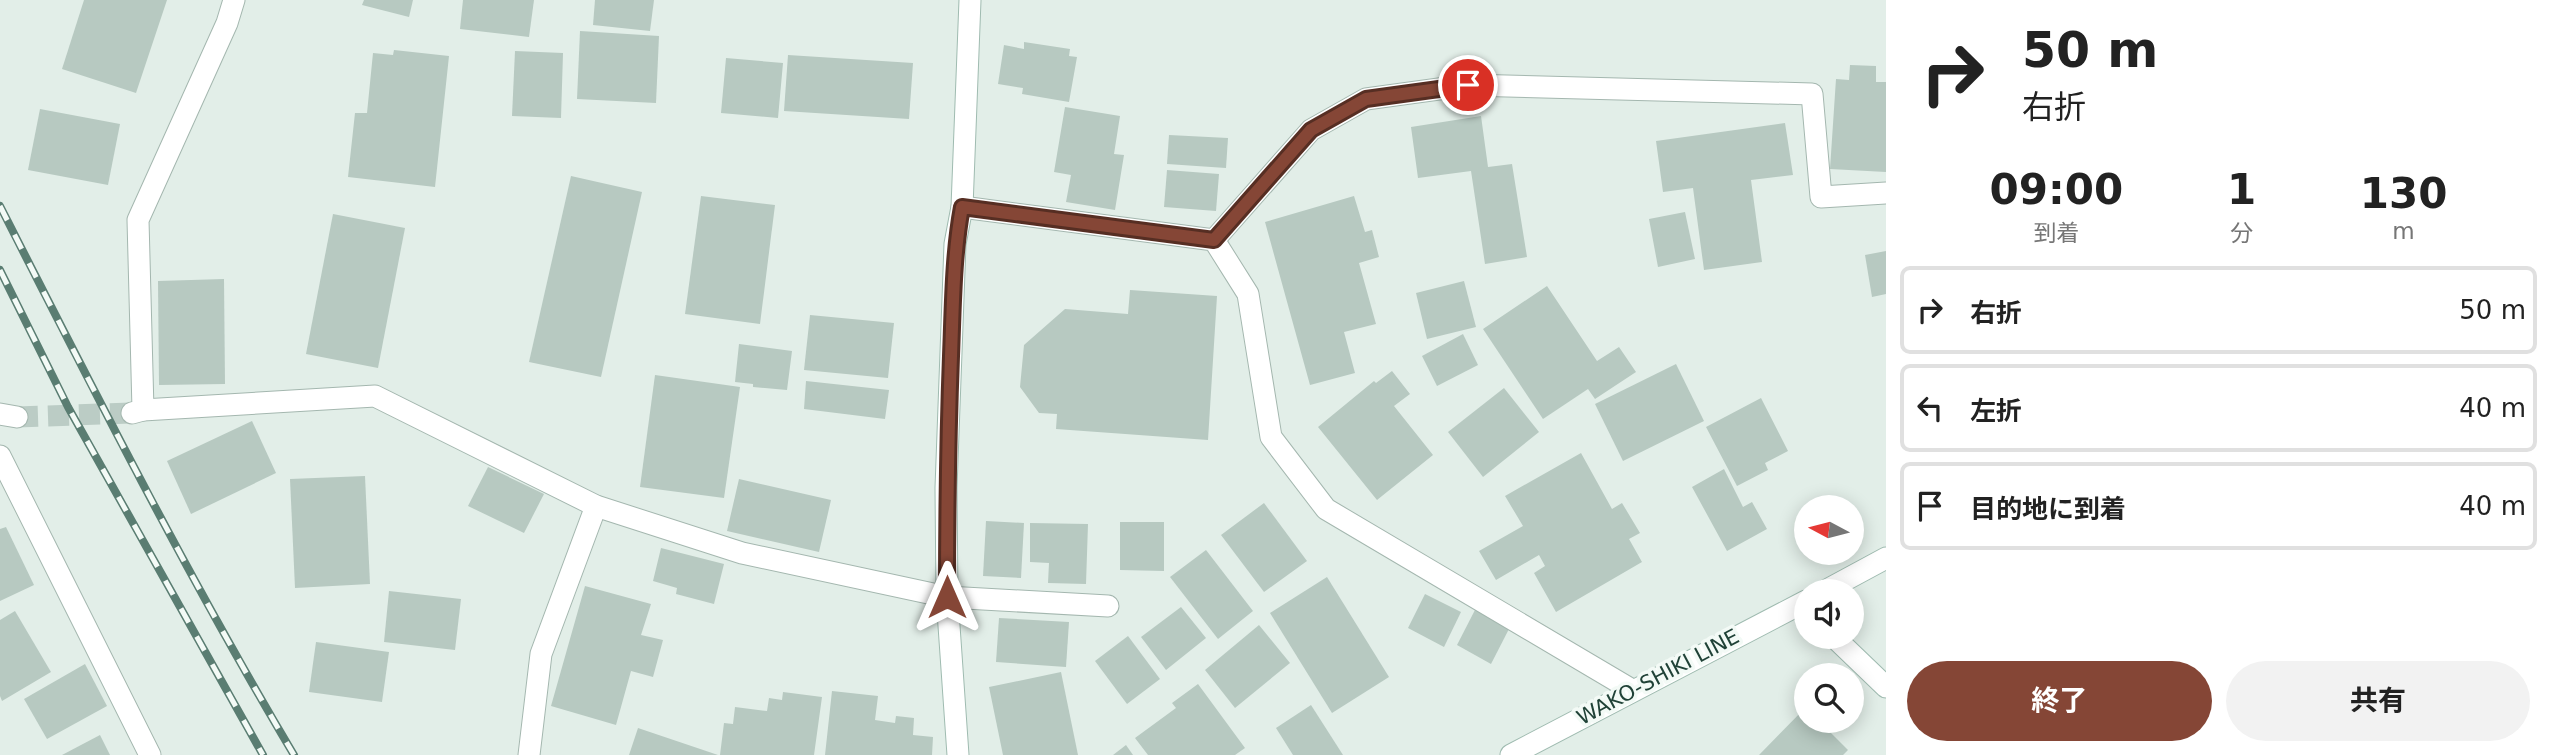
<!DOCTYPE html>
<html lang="ja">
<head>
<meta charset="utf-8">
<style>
  body { margin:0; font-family:"DejaVu Sans","Noto Sans JP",sans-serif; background:#f2f2f2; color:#222; height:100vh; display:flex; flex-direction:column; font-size:26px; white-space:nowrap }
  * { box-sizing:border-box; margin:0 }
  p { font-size:23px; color:#767676 }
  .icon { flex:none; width:38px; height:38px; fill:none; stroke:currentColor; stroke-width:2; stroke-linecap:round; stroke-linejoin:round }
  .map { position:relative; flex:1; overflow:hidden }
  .panel { display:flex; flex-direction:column; background:#fff; width:665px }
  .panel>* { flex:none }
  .top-card { background:#fff; color:#222; overflow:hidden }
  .needle { width:46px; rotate:277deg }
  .tools { position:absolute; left:1794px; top:495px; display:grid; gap:14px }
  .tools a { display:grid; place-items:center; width:70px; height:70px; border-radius:50%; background:#fff; box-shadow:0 4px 18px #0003; font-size:35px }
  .pin { position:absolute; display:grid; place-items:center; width:60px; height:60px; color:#fff; margin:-30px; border:4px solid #fff; border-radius:50%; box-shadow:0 2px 7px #0007 }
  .me { position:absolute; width:77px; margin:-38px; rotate:0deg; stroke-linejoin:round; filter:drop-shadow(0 0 5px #0008) }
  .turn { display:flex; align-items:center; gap:24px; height:147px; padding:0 21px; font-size:32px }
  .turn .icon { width:91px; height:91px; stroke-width:2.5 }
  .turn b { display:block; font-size:49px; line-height:60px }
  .eta { display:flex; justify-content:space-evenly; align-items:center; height:119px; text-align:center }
  .eta b { font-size:42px; font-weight:700; line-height:49px }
  .cta { display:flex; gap:14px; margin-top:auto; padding:14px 21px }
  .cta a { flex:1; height:80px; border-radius:42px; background:#854636; color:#fff; font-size:28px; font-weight:700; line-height:80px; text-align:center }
  .cta a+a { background:#f2f2f2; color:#222 }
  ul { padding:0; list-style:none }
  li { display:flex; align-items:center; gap:21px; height:88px; margin:0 14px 10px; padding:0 7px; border:4px solid #e0e0e0; border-radius:10px }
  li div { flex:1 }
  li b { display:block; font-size:26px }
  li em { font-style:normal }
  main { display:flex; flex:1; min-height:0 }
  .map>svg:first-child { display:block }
</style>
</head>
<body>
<main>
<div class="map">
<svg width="1886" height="755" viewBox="0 0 1886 755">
  <rect width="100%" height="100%" fill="#e2eee8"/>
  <g fill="#b7c9c1">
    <polygon points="84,0 167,0 136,93 62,69"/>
    <polygon points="364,0 413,0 409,17 362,5"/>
    <polygon points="463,0 534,0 529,37 460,29"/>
    <polygon points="595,0 654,0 650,31 593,25"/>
    <polygon points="580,31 659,36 656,103 577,99"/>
    <polygon points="1024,42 1070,49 1069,56 1077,57 1069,102 1022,94 1023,88 998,84 1004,45 1024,49"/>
    <polygon points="394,50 449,56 435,187 348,177 355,113 367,113 373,53 393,55"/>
    <polygon points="515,51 563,53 561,118 512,116"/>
    <polygon points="788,55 913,63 909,119 784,111"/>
    <polygon points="726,58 783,63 778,118 721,113"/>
    <polygon points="1850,65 1876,66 1876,82 1886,82 1886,172 1830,169 1836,79 1849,80"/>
    <polygon points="1065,107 1120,116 1114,154 1124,155 1115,210 1066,202 1071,175 1054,172"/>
    <polygon points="40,109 120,124 108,185 28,170"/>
    <polygon points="1481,116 1488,167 1512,164 1527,257 1485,264 1471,171 1418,178 1411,127"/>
    <polygon points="1785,123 1793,175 1751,180 1762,262 1704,270 1693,188 1663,192 1656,141"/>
    <polygon points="1169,135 1228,138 1226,168 1167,164"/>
    <polygon points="1167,170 1219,174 1216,211 1164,207"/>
    <polygon points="571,176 642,192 601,377 529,362"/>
    <polygon points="701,196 775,205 760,324 685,314"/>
    <polygon points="1354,196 1365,232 1372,230 1379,257 1359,263 1376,324 1344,332 1355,373 1310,385 1265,222"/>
    <polygon points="1685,212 1695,259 1658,267 1649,219"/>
    <polygon points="333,214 405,228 378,368 306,354"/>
    <polygon points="1886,251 1886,294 1872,297 1865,255"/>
    <polygon points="224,279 225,384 159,385 158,281"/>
    <polygon points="1464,281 1476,327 1427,339 1416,293"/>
    <polygon points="1547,286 1597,361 1619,347 1636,372 1595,399 1588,389 1543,419 1483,329"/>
    <polygon points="1130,290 1217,296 1208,440 1056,429 1057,414 1039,413 1020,387 1024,345 1065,309 1128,314"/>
    <polygon points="810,315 894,323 888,378 804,370"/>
    <polygon points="1463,334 1478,365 1437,386 1422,356"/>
    <polygon points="739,344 792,351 787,390 753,387 753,384 735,382"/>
    <polygon points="1676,364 1704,421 1623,461 1595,404"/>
    <polygon points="1392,371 1410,394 1394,406 1433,455 1377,500 1318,427 1374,381 1376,383"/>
    <polygon points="655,375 740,387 724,498 640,487"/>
    <polygon points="806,381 889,390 885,419 804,409"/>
    <polygon points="1504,388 1539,432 1483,477 1448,432"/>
    <polygon points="1761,398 1788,451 1765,463 1768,470 1737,486 1706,427"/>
    <polygon points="252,421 276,473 191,514 167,461"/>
    <polygon points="1581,453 1612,509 1622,503 1640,533 1629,539 1642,562 1556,612 1534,573 1545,566 1539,555 1496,580 1479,551 1523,526 1505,496"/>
    <polygon points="488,467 544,494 524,533 468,506"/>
    <polygon points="1724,469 1743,507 1752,502 1767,529 1727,551 1692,487"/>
    <polygon points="365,476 370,584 295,588 290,479"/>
    <polygon points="739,479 831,500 819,552 727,531"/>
    <polygon points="1264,503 1307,561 1264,592 1221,535"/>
    <polygon points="986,521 1024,523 1021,578 983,576"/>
    <polygon points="1120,522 1164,522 1164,571 1120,570"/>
    <polygon points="1030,523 1088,524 1086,584 1048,583 1049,563 1030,562"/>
    <polygon points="6,527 34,585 0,601 0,529"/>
    <polygon points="661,548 724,564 714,604 676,594 677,588 653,581"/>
    <polygon points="1206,550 1253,611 1218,639 1170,577"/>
    <polygon points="1327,577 1389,677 1332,713 1270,613"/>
    <polygon points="585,586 651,604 641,635 663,640 653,677 631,671 616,725 551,706"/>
    <polygon points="389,591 461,599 455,650 384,642"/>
    <polygon points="1425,594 1461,612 1444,647 1408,628"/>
    <polygon points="1181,607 1206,638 1166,670 1141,637"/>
    <polygon points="1476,608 1510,627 1491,664 1457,645"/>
    <polygon points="15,611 51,672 2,701 0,696 0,620"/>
    <polygon points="999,618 1069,622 1066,667 996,662"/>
    <polygon points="1259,625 1290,663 1235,708 1205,670"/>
    <polygon points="1128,636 1160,679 1127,704 1095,661"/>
    <polygon points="316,642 389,652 382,702 309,692"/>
    <polygon points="85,664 107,706 47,739 24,699"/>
    <polygon points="1061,672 1078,755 1003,755 989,687"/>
    <polygon points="1198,684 1245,748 1235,755 1148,755 1135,738 1176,708 1172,703"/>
    <polygon points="832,691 878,696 875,720 895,723 896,716 914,718 913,735 933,737 932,755 825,755"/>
    <polygon points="783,692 822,697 814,755 720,755 724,723 733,724 735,707 767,711 769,698 782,700"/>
    <polygon points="1311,705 1343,755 1293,755 1276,728"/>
    <polygon points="1806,707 1806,721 1819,721 1848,750 1843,755 1759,755"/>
    <polygon points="638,728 718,755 629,755"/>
    <polygon points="100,735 110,755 62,755"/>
    <polygon points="1126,745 1133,755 1113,755"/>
  </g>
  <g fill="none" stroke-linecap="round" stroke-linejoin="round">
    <polyline stroke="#bbccc5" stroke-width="21" stroke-dasharray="21 10" stroke-linecap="butt" points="17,417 132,413"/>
    <defs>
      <g id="lane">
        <polyline points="1214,240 1311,130 1366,99 1468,85 1812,94 1821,197 1886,193"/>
        <polyline points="132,413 143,410 138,220 227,23 234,0"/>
        <polyline points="947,597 1108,606"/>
      </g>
      <g id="street">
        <polyline points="962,207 1214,240 1248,294 1271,437 1326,509 1632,690"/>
        <polyline points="143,410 375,396 596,506 742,553 947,597"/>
        <polyline points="0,414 17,417"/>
        <polyline points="0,456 150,755"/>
        <polyline points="529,755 541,654 596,506"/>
      </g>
      <g id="secondary">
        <polyline points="1823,592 1886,558"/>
        <polyline points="1834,637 1886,687"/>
        <polyline points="958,755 947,597 946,488 955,244 962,207 970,0"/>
        <polyline points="1511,755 1806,601"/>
      </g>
    </defs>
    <use href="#lane" stroke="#a4b7af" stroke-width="23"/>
    <use href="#street" stroke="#a4b7af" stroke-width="23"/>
    <use href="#secondary" stroke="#9fbbb0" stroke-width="23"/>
    <use href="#lane" stroke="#fff" stroke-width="21"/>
    <use href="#street" stroke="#fff" stroke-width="21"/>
    <use href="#secondary" stroke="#fff" stroke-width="21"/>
    <defs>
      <g id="rail">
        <path d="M0 206C94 391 188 577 294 755"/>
        <polyline points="0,270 68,407 263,755"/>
      </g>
    </defs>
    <use href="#rail" stroke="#5a7d72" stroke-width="8"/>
    <use href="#rail" stroke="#f3faf6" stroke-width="5" stroke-dasharray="16" stroke-linecap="butt"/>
  </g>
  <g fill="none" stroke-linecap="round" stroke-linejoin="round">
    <defs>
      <path id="route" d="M947 597C947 516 948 436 951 356 953 306 953 256 962 207L1214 240 1311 130 1366 99 1468 85"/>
    </defs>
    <use href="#route" stroke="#562e23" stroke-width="18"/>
    <use href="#route" stroke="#854636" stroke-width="12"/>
  </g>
  <g text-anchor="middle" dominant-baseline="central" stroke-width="7" stroke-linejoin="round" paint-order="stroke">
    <g font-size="21" fill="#204237" stroke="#f3faf6">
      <text transform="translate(1658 677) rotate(-28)">WAKO-SHIKI LINE</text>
    </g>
  </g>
</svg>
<div class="tools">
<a><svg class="needle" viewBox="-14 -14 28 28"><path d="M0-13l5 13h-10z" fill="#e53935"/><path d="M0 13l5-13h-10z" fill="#767676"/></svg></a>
<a><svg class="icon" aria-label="sound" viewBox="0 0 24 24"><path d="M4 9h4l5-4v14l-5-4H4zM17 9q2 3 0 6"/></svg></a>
<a><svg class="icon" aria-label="search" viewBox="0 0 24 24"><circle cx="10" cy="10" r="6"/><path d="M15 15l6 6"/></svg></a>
</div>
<div class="pin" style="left:1468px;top:85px;background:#d93025"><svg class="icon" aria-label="arrive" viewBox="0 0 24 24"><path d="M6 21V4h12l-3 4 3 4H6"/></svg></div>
<svg class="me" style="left:947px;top:597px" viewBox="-20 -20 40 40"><path d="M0-17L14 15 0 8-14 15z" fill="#854636" stroke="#fff" stroke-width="4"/></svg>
</div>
<section class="panel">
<div class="top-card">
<div class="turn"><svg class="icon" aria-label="right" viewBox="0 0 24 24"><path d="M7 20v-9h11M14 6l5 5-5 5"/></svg><div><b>50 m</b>右折</div></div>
</div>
<div class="eta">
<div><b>09:00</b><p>到着</p></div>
<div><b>1</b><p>分</p></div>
<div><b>130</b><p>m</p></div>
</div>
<ul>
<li><svg class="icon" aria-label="right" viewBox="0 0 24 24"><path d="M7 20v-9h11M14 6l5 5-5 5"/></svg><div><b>右折</b></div><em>50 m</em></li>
<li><svg class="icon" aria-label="left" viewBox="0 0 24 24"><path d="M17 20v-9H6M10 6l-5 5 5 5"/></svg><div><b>左折</b></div><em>40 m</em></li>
<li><svg class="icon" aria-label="arrive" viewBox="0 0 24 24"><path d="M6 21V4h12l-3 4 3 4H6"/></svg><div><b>目的地に到着</b></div><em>40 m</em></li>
</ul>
<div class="cta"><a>終了</a><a>共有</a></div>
</section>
</main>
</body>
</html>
